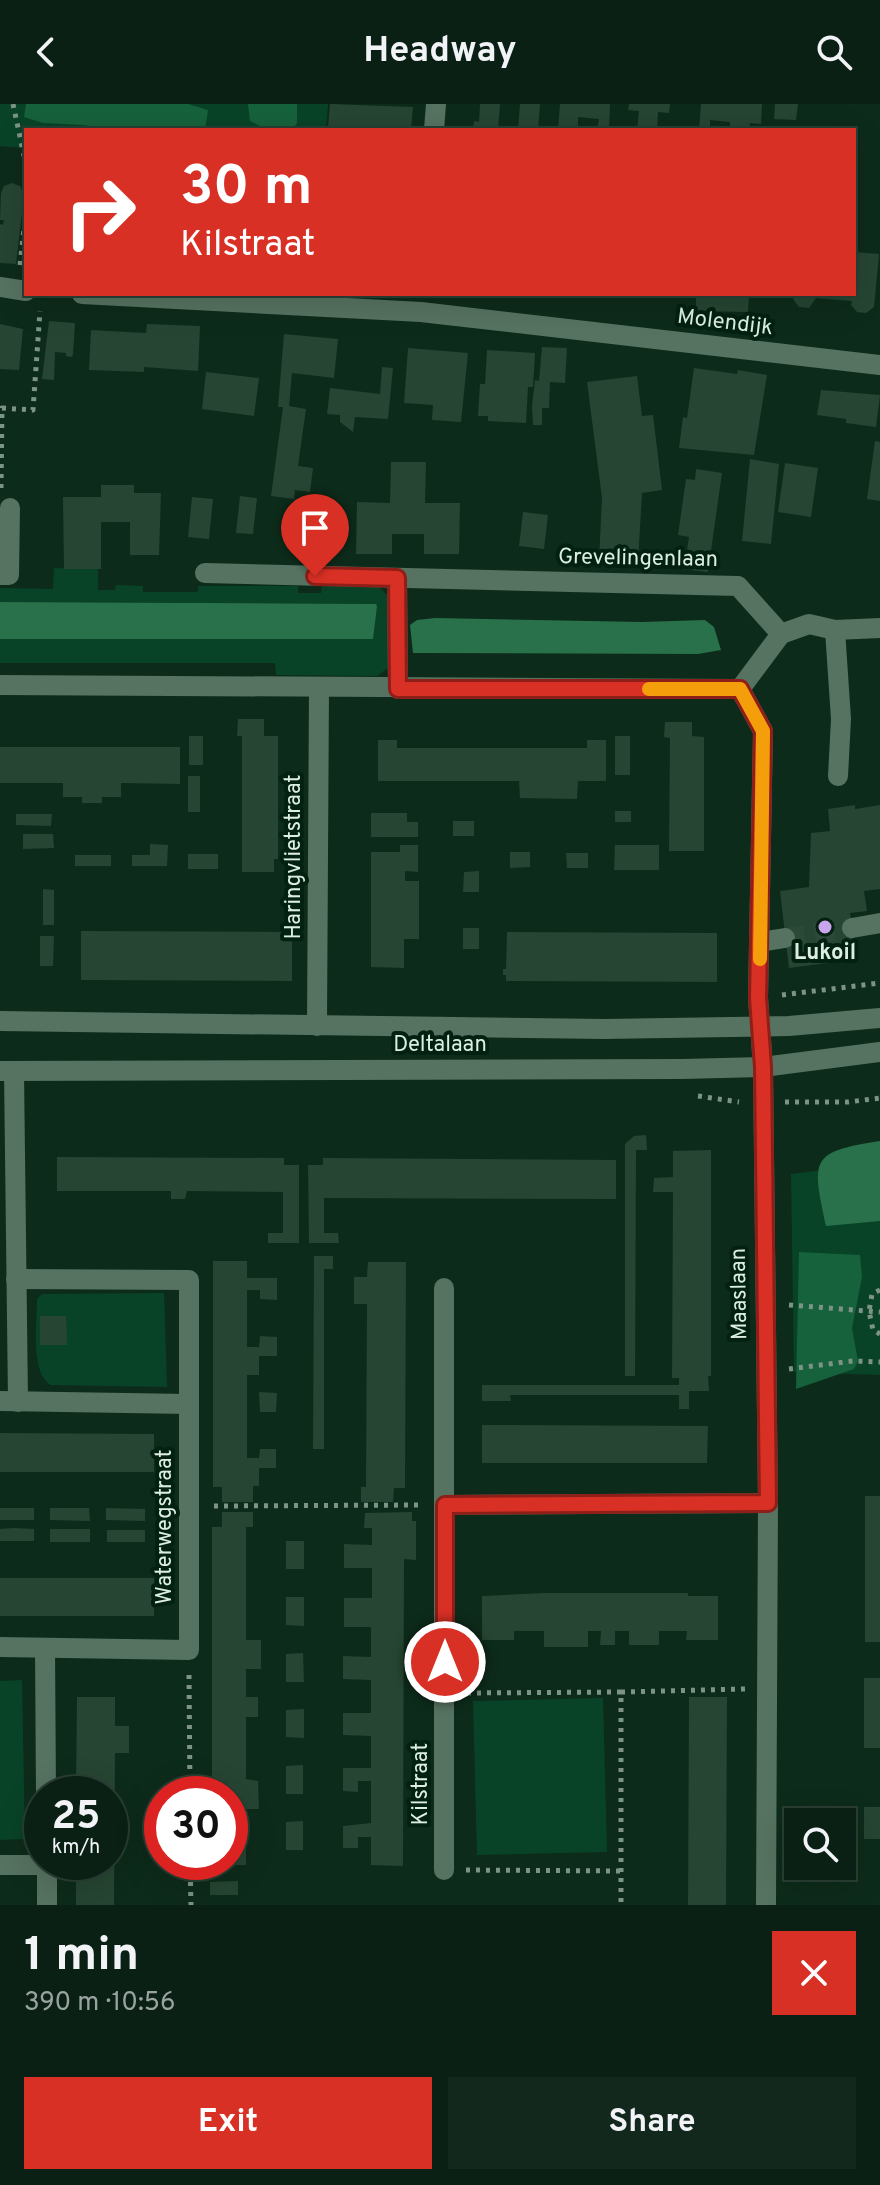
<!DOCTYPE html>
<html lang="en">
<head>
<meta charset="utf-8">
<style>
  body { margin:0; font-family:Overpass,sans-serif; background:#13281d; color:#f1f3f6; height:100vh; display:flex; flex-direction:column; font-size:30px; white-space:nowrap }
  * { box-sizing:border-box; margin:0 }
  p { font-size:26px; color:#99a3a0 }
  .icon { flex:none; width:44px; height:44px; fill:none; stroke:currentColor; stroke-width:2; stroke-linecap:round; stroke-linejoin:round }
  .map { position:relative; height:1801px; overflow:hidden }
  .details { display:flex; flex-direction:column; background:#0a2014; flex:1 }
  .details>* { flex:none }
  .top-card { position:absolute; left:24px; top:24px; width:832px; height:168px; border-radius:0px; box-shadow:0 8px 32px #0002,0 0 0 2px #2a3e34; background:#d93025; color:#fff; overflow:hidden }
  .controls { position:absolute; left:784px; top:1704px; display:grid; gap:16px }
  .controls a { display:grid; place-items:center; width:72px; height:72px; border-radius:0px; background:#0a2014; box-shadow:0 8px 32px #0002,0 0 0 2px #2a3e34; font-size:40px }
  .speed { position:absolute; left:24px; top:1672px; display:flex; gap:16px; font-size:40px; font-weight:700; text-align:center }
  .speed>* { display:grid; place-content:center; width:104px; height:104px; border-radius:50%; background:#0a2014; box-shadow:0 8px 32px #0002,0 0 0 2px #2a3e34; line-height:1 }
  .speed small { font-size:20px; font-weight:400 }
  .speed .limit { border:12px solid #d22; background:#fff; color:#111 }
  .pin { position:absolute; display:grid; place-items:center; width:68px; height:68px; color:#fff; margin:-82px -34px; border-radius:50% 50% 50% 0; rotate:-45deg; box-shadow:0 0 8px #0007 }
  .pin .icon { rotate:45deg }
  .me { position:absolute; width:88px; margin:-44px; rotate:0deg; stroke-linejoin:round; filter:drop-shadow(0 0 6px #0008) }
  .turn { display:flex; align-items:center; gap:28px; height:168px; padding:0 24px; font-size:36px }
  .turn .icon { width:104px; height:104px; stroke-width:2.5 }
  .turn b { display:block; font-size:56px; line-height:68px }
  .round { display:grid; place-items:center; flex:none; width:84px; height:84px; border-radius:0px; background:#13281d }
  .overview { display:flex; align-items:center; justify-content:space-between; height:136px; padding:0 24px }
  h1 { font-size:48px; font-weight:700; line-height:60px }
  .primary-button { display:flex; gap:16px; margin-top:auto; padding:16px 24px }
  .primary-button a { flex:1; height:92px; border-radius:0px; background:#d93025; color:#fff; font-size:32px; font-weight:700; line-height:92px; text-align:center }
  .primary-button a+a { background:#13281d; color:#f1f3f6 }
  header { display:flex; justify-content:space-between; align-items:center; height:104px; padding:0 24px; background:#0a2014; font-size:36px; font-weight:700 }
  .map>svg:first-child { display:block }
</style>
</head>
<body>
<header><svg class="icon" aria-label="back" viewBox="0 0 24 24"><path d="M15 5l-7 7 7 7"/></svg>Headway<svg class="icon" aria-label="search" viewBox="0 0 24 24"><circle cx="10" cy="10" r="6"/><path d="M15 15l6 6"/></svg></header>
<div class="map">
<svg width="880" height="1801" viewBox="0 0 880 1801">
  <rect width="100%" height="100%" fill="#0d2b1a"/>
  <g fill="#084327">
    <polygon points="0,0 328,0 326,26 26,26 24,44 0,42"/>
    <polygon points="54,464 98,465 98,486 115,486 116,481 143,482 143,488 198,488 198,482 298,482 298,489 321,489 322,481 377,481 389,493 388,564 377,572 276,571 275,559 0,559 0,535 373,535 375,500 0,498 0,484 53,485"/>
    <polygon points="880,1059 880,1271 794,1268 791,1070"/>
    <path d="M164 1189 167 1283 51 1281C30 1270 37 1218 37 1195L42 1190Z"/>
    <polygon points="22,1576 25,1735 0,1736 0,1577"/>
    <polygon points="603,1594 607,1748 477,1751 473,1597"/>
  </g>
  <g fill="#16623c">
    <polygon points="26,0 188,0 208,6 205,26 114,26 83,21 43,19 24,13"/>
    <polygon points="248,0 297,0 297,19 292,26 268,26 250,17"/>
    <polygon points="799,1148 860,1151 862,1173 852,1224 858,1257 854,1265 796,1285"/>
  </g>
  <g fill="#29714a">
    <polygon points="0,498 376,500 377,502 373,535 0,535"/>
    <polygon points="435,514 642,518 705,516 714,523 721,546 698,550 413,549 410,521 417,516"/>
    <path d="M880 1037V1117L826 1122C812 1055 809 1048 880 1037Z"/>
  </g>
  <g fill="#264532">
    <polygon points="330,0 413,3 411,26 328,24"/>
    <polygon points="480,0 500,0 498,26 473,26 474,17 479,18"/>
    <polygon points="520,0 540,0 538,26 518,26"/>
    <polygon points="560,0 610,0 609,26 597,26 599,15 578,13 578,26 558,26"/>
    <polygon points="629,0 670,0 669,9 658,8 657,26 637,26 639,7 628,6"/>
    <polygon points="701,0 762,0 761,20 750,19 749,26 730,26 730,18 710,16 710,26 699,26"/>
    <polygon points="775,0 798,0 796,16 774,15"/>
    <polygon points="12,79 20,82 24,91 16,160 0,159 0,120 3,121 4,116 0,116 1,89 4,82"/>
    <polygon points="854,148 879,150 874,203 866,209 857,208 851,201 852,197 816,194 809,204 799,203 793,195 794,190 854,190"/>
    <polygon points="696,190 749,190 748,208 696,207"/>
    <polygon points="49,217 75,219 73,250 72,253 66,252 66,249 55,248 54,276 42,275"/>
    <polygon points="0,220 23,225 19,266 0,265"/>
    <polygon points="147,220 200,222 198,267 144,263 144,268 89,266 91,226 146,229"/>
    <polygon points="284,230 338,235 334,274 292,269 289,302 306,305 298,362 313,364 310,388 295,386 294,395 271,392 283,303 278,303"/>
    <polygon points="542,243 567,244 565,279 550,278 549,304 542,304 542,321 533,321 532,302 535,276 539,277"/>
    <polygon points="408,244 468,249 461,318 432,316 433,301 404,299"/>
    <polygon points="487,246 535,249 533,283 528,283 526,319 488,317 488,312 478,312 480,280 485,280"/>
    <polygon points="382,263 393,264 388,315 355,313 353,328 340,318 340,311 327,310 330,284 380,290"/>
    <polygon points="694,264 737,270 738,266 767,271 754,351 679,344 683,313 687,314"/>
    <polygon points="206,268 259,274 254,312 202,305"/>
    <polygon points="637,272 642,312 653,311 662,386 642,389 638,458 599,456 602,394 587,278"/>
    <polygon points="821,286 880,291 876,323 846,319 846,315 817,311"/>
    <polygon points="875,337 880,338 880,397 867,395"/>
    <polygon points="750,355 779,360 771,440 742,437"/>
    <polygon points="391,358 426,358 425,399 460,399 459,450 424,450 424,430 392,430 392,450 356,450 357,398 390,399"/>
    <polygon points="785,359 818,364 811,413 778,408"/>
    <polygon points="696,365 722,369 708,468 673,464 675,452 686,453 689,433 678,431 686,375 695,376"/>
    <polygon points="101,381 134,381 134,389 161,389 159,451 130,451 130,418 101,418 101,465 64,465 63,393 101,393"/>
    <polygon points="240,392 257,394 253,430 236,429"/>
    <polygon points="192,393 213,395 209,435 188,433"/>
    <polygon points="523,408 548,411 544,445 519,442"/>
    <polygon points="238,615 264,615 264,632 278,632 278,755 274,755 274,768 242,768 242,632 237,632"/>
    <polygon points="665,618 692,618 692,632 704,633 704,747 669,747 670,634 664,633"/>
    <rect x="189" y="632" width="14" height="29"/>
    <rect x="615" y="632" width="15" height="39"/>
    <polygon points="378,636 397,636 397,644 587,644 587,636 606,636 606,677 578,677 577,695 520,694 519,677 378,677"/>
    <polygon points="0,643 180,643 180,680 121,679 121,693 102,693 102,699 82,699 82,693 63,693 63,679 0,679"/>
    <rect x="188" y="672" width="12" height="36"/>
    <polygon points="855,701 855,705 880,701 880,785 864,787 867,807 850,809 857,855 789,864 780,787 809,783 811,729 830,727 828,705"/>
    <rect x="615" y="707" width="16" height="11"/>
    <polygon points="371,709 407,709 407,718 418,718 418,733 371,733"/>
    <polygon points="16,710 52,710 51,722 16,721"/>
    <rect x="453" y="717" width="21" height="15"/>
    <polygon points="23,730 53,730 54,744 23,745"/>
    <polygon points="150,740 168,741 167,762 132,762 132,751 150,751"/>
    <polygon points="400,741 418,741 418,768 405,767 405,777 419,777 419,835 404,835 404,864 371,863 371,748 400,748"/>
    <polygon points="615,741 659,741 659,766 614,766"/>
    <polygon points="510,748 530,748 530,763 510,764"/>
    <polygon points="566,749 588,749 588,764 567,764"/>
    <rect x="188" y="750" width="30" height="15"/>
    <rect x="75" y="751" width="36" height="11"/>
    <polygon points="479,767 479,788 463,788 464,768"/>
    <polygon points="43,785 54,786 54,821 43,821"/>
    <rect x="463" y="824" width="16" height="21"/>
    <polygon points="81,827 292,828 292,877 81,876"/>
    <polygon points="507,828 717,829 717,878 506,877 506,871 503,871 503,865 506,865"/>
    <polygon points="40,832 54,832 53,862 40,862"/>
    <polygon points="646,1031 647,1046 636,1046 635,1272 625,1272 625,1040 634,1032"/>
    <polygon points="711,1046 711,1272 708,1272 709,1287 689,1287 689,1305 679,1305 679,1291 510,1291 511,1297 482,1297 482,1281 679,1281 679,1274 672,1274 673,1088 653,1088 654,1074 673,1073 673,1047"/>
    <polygon points="57,1053 284,1054 284,1061 299,1061 299,1139 268,1139 268,1129 283,1129 283,1088 187,1087 185,1095 171,1095 171,1087 57,1087"/>
    <polygon points="323,1054 616,1056 616,1095 324,1094 324,1129 338,1129 339,1139 309,1139 308,1061 323,1061"/>
    <polygon points="314,1152 333,1152 333,1165 324,1165 324,1345 313,1345"/>
    <polygon points="213,1157 247,1157 247,1174 277,1174 277,1196 260,1195 260,1186 247,1186 247,1243 259,1243 260,1232 277,1233 277,1252 259,1252 259,1271 247,1271 247,1354 259,1354 260,1345 276,1345 276,1364 259,1364 259,1382 253,1382 253,1398 222,1398 222,1383 213,1383"/>
    <polygon points="368,1158 406,1158 405,1384 394,1384 393,1398 361,1398 361,1383 366,1383 367,1200 354,1200 354,1173 367,1173"/>
    <polygon points="40,1212 66,1212 67,1241 40,1241"/>
    <polygon points="259,1288 277,1289 276,1308 260,1308"/>
    <polygon points="482,1321 708,1322 707,1359 482,1359"/>
    <polygon points="0,1329 154,1330 154,1368 0,1368"/>
    <rect x="865" y="1392" width="15" height="146"/>
    <rect x="0" y="1404" width="34" height="12"/>
    <polygon points="50,1404 89,1404 90,1417 50,1416"/>
    <polygon points="106,1404 145,1405 145,1417 106,1416"/>
    <polygon points="222,1408 253,1408 253,1423 246,1423 246,1536 261,1536 261,1565 246,1565 246,1593 258,1593 258,1613 246,1613 246,1675 258,1677 259,1705 246,1705 246,1761 212,1761 212,1758 230,1758 230,1690 212,1690 212,1423 222,1423"/>
    <polygon points="412,1408 412,1417 416,1417 416,1456 404,1455 403,1762 371,1761 371,1733 358,1733 358,1744 343,1744 343,1722 371,1719 371,1677 358,1677 358,1688 343,1687 343,1664 371,1664 371,1632 343,1631 343,1609 371,1609 371,1576 343,1575 343,1552 371,1553 371,1523 344,1523 344,1494 372,1494 372,1464 344,1464 344,1440 372,1441 372,1424 364,1424 365,1409"/>
    <polygon points="14,1424 34,1425 34,1437 0,1437 0,1425"/>
    <rect x="50" y="1425" width="40" height="13"/>
    <rect x="107" y="1426" width="38" height="12"/>
    <rect x="286" y="1437" width="18" height="28"/>
    <rect x="0" y="1474" width="154" height="38"/>
    <polygon points="544,1489 688,1489 688,1492 718,1492 718,1536 686,1536 687,1527 659,1527 659,1541 629,1541 629,1527 615,1527 615,1541 600,1541 601,1527 588,1527 588,1543 544,1543 544,1527 514,1527 514,1536 482,1536 482,1492"/>
    <polygon points="286,1493 304,1493 304,1522 286,1521"/>
    <polygon points="303,1549 304,1578 286,1578 286,1550"/>
    <rect x="864" y="1574" width="16" height="70"/>
    <polygon points="77,1593 115,1593 115,1622 129,1622 129,1649 115,1649 114,1801 76,1801 76,1758 110,1758 110,1690 76,1690"/>
    <polygon points="689,1593 727,1593 726,1801 688,1801"/>
    <polygon points="304,1605 304,1634 286,1633 286,1606"/>
    <polygon points="303,1661 303,1690 286,1690 286,1662"/>
    <rect x="864" y="1703" width="16" height="32"/>
    <polygon points="303,1717 303,1746 286,1746 286,1718"/>
    <polygon points="238,1777 238,1791 210,1791 210,1778"/>
  </g>
  <g fill="none" stroke-linecap="round" stroke-linejoin="round">
    <polyline stroke="#2c4838" stroke-width="20" stroke-dasharray="20 10" stroke-linecap="butt" points="785,834 852,824"/>
    <g stroke="#7c9385" stroke-width="5" stroke-dasharray="4 6" stroke-linecap="butt">
      <polyline points="13,0 26,61"/>
      <polyline points="20,161 26,106"/>
      <polyline points="1,384 2,304 33,306 40,207"/>
      <polyline points="782,891 880,879"/>
      <polyline points="698,992 739,998"/>
      <polyline points="785,998 848,998 880,994"/>
      <polyline points="880,1186 872,1190 869,1207 873,1226 880,1230"/>
      <polyline points="789,1201 880,1208"/>
      <polyline points="789,1265 853,1257 880,1258"/>
      <polyline points="214,1402 420,1401"/>
      <polyline points="189,1571 190,1690"/>
      <polyline points="621,1588 745,1585"/>
      <polyline points="467,1589 621,1588 621,1801"/>
      <polyline points="190,1758 191,1801"/>
      <polyline points="466,1766 621,1767"/>
    </g>
    <g stroke="#567260" stroke-width="20">
      <polyline points="434,26 436,0"/>
      <polyline points="0,183 26,187"/>
      <polyline points="82,190 421,208 880,261"/>
      <polyline points="0,471 9,471 10,404"/>
      <polyline points="397,474 398,585"/>
      <polyline points="835,526 880,524"/>
      <polyline points="781,530 809,520 835,526 841,615 838,672"/>
      <polyline points="0,581 740,585 781,530 738,482 205,469"/>
      <polyline points="740,585 763,627 758,894 763,963 768,1399 766,1801"/>
      <polyline points="852,824 880,819"/>
      <polyline points="760,838 785,834"/>
      <polyline points="0,917 603,925 789,922 880,914"/>
      <polyline points="317,922 319,585"/>
      <polyline points="0,967 682,965 763,963 880,948"/>
      <polyline points="14,967 18,1298"/>
      <polyline points="444,1184 444,1766"/>
      <polyline points="0,1297 188,1300"/>
      <polyline points="445,1401 768,1399"/>
      <polyline points="0,1543 189,1546 189,1176 16,1175"/>
      <polyline points="45,1544 46,1690"/>
      <polyline points="47,1758 47,1801"/>
      <polyline points="0,1761 47,1761"/>
    </g>
  </g>
  <g fill="none" stroke-linecap="round" stroke-linejoin="round">
    <defs>
      <polyline id="route" points="315,472 397,474 398,585 740,585 763,627 758,894 763,963 768,1399 445,1401 445,1558"/>
    </defs>
    <use href="#route" stroke="#8d1f18" stroke-width="20"/>
    <use href="#route" stroke="#d93025" stroke-width="14"/>
    <polyline stroke="#f59e0b" stroke-width="14" points="649,585 740,585 763,627 760,855"/>
  </g>
  <circle fill="#c9a5ee" stroke="#032111" stroke-width="3" cx="825" cy="823" r="8"/>
  <g text-anchor="middle" dominant-baseline="central" stroke-width="8" stroke-linejoin="round" paint-order="stroke">
    <g font-size="22" fill="#dceee2" stroke="#032111">
      <text transform="translate(725 219) rotate(7)">Molendijk</text>
      <text transform="translate(638 455) rotate(1)">Grevelingenlaan</text>
      <text transform="translate(294 753) rotate(-90)">Haringvlietstraat</text>
      <text x="440" y="941">Deltalaan</text>
      <text transform="translate(740 1190) rotate(-91)">Maaslaan</text>
      <text transform="translate(165 1423) rotate(-90)">Waterwegstraat</text>
      <text transform="translate(421 1680) rotate(-90)">Kilstraat</text>
    </g>
    <g font-size="22" font-weight="bold" fill="#dceee2" stroke="#032111">
      <text x="825" y="849">Lukoil</text>
    </g>
  </g>
</svg>
<div class="controls">
<a><svg class="icon" aria-label="search" viewBox="0 0 24 24"><circle cx="10" cy="10" r="6"/><path d="M15 15l6 6"/></svg></a>
</div>
<div class="speed"><div>25<small>km/h</small></div><div class="limit">30</div></div>
<div class="pin" style="left:315px;top:472px;background:#d93025"><svg class="icon" aria-label="arrive" viewBox="0 0 24 24"><path d="M6 21V4h12l-3 4 3 4H6"/></svg></div>
<svg class="me" style="left:445px;top:1558px" viewBox="-20 -20 40 40"><circle r="17" fill="#d93025" stroke="#fff" stroke-width="3"/><path d="M0-11L8 9 0 5-8 9z" fill="#fff"/></svg>
<div class="top-card">
<div class="turn"><svg class="icon" aria-label="right" viewBox="0 0 24 24"><path d="M7 20v-9h11M14 6l5 5-5 5"/></svg><div><b>30 m</b>Kilstraat</div></div>
</div>
</div>
<section class="details">
<div class="overview"><div><h1>1 min</h1><p>390 m · 10:56</p></div><a class="round" style="background:#d93025;color:#fff"><svg class="icon" aria-label="close" viewBox="0 0 24 24"><path d="M6 6l12 12M18 6L6 18"/></svg></a></div>
<div class="primary-button"><a>Exit</a><a>Share</a></div>
</section>
</body>
</html>
